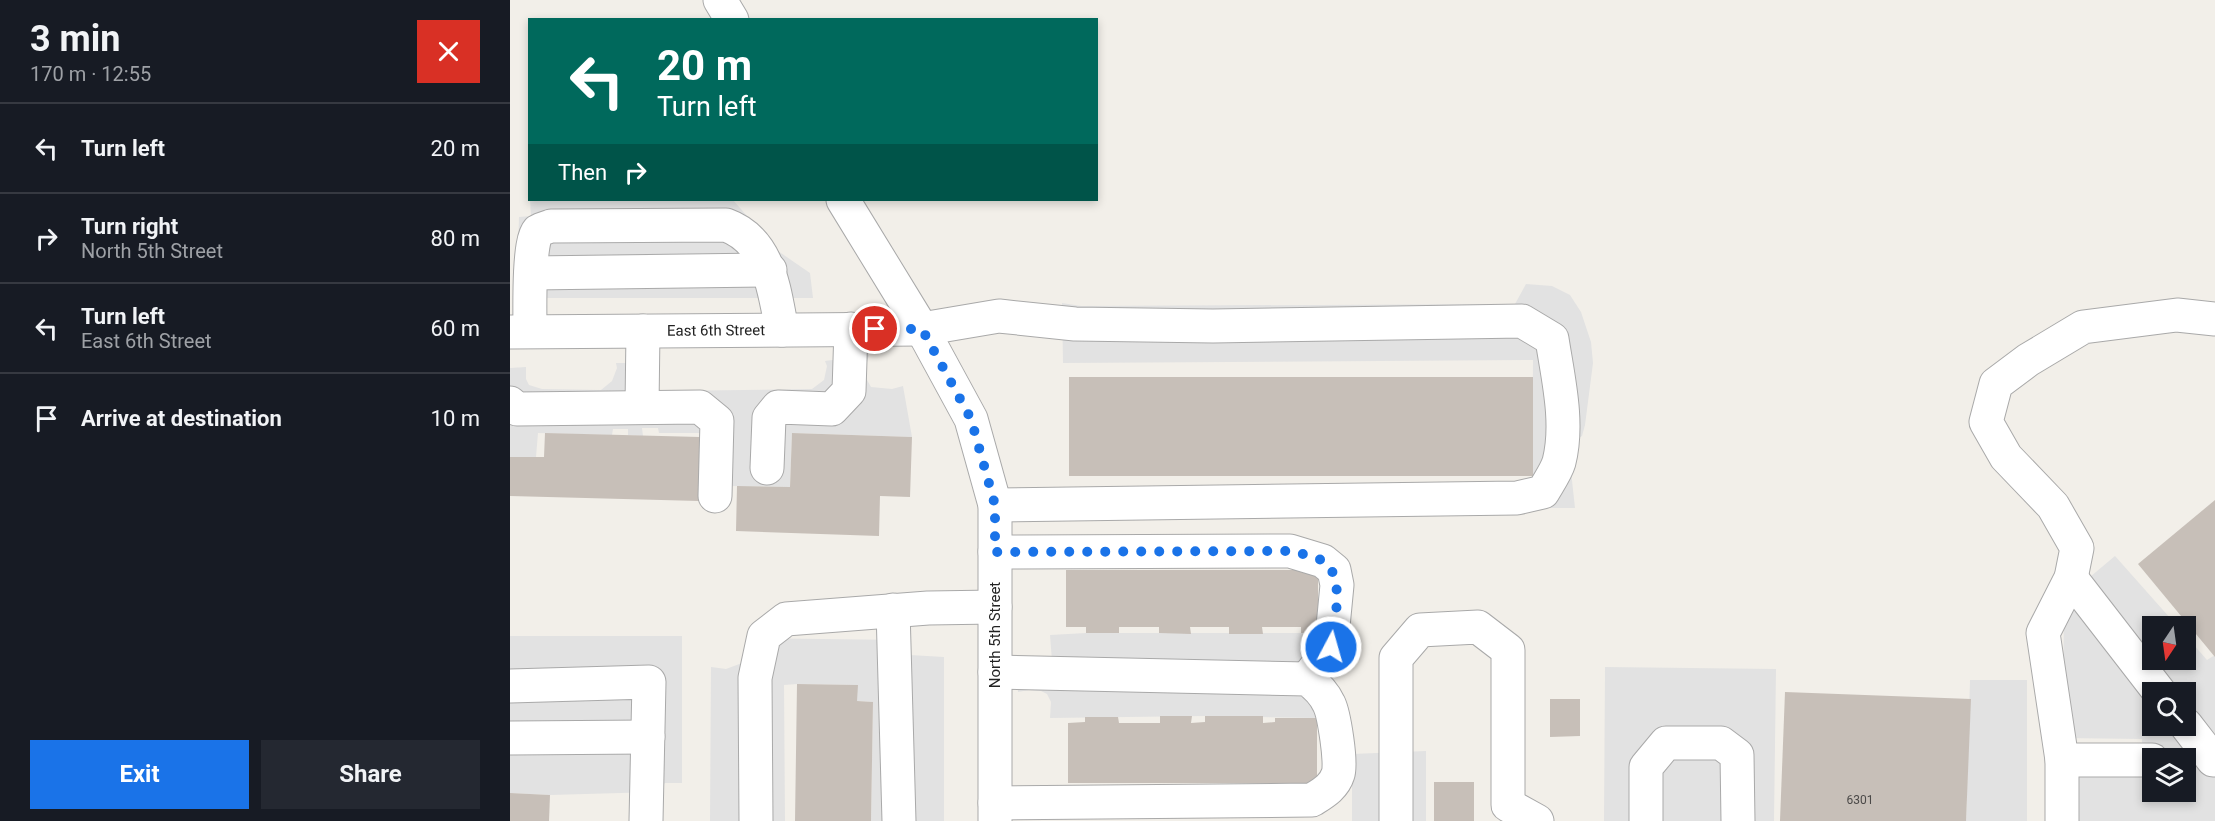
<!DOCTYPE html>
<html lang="en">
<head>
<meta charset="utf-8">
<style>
  body { margin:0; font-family:Roboto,sans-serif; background:#242831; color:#f1f3f6; height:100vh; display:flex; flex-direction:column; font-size:22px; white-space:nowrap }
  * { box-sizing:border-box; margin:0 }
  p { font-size:20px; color:#9ea1a6 }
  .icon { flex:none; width:33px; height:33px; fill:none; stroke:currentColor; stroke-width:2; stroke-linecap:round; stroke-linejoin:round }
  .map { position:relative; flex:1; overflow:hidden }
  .side { display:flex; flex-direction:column; background:#171b24; width:510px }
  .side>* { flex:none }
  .hud { position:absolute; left:18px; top:18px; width:570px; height:183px; border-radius:0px; box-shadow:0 3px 9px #0003; background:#00695c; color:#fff; overflow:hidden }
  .needle { width:39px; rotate:193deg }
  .controls { position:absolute; left:1632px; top:616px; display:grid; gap:12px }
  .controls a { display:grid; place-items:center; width:54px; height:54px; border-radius:0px; background:#171b24; box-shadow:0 3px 9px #0003; font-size:30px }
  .pin { position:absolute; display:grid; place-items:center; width:51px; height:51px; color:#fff; margin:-26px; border:3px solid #fff; border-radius:50%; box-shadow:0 2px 6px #0007 }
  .me { position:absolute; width:66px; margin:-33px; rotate:6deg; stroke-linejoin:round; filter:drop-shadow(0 0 4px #0008) }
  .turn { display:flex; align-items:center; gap:21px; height:126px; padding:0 30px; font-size:27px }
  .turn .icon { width:78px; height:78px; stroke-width:2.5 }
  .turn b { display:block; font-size:42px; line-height:51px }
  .then { display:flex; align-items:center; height:57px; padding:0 30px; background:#0003; gap:12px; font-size:22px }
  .round { display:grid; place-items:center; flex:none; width:63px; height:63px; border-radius:0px; background:#242831 }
  .headline { display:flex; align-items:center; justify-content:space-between; height:102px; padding:0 30px }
  h1 { font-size:36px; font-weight:700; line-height:45px }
  .primary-button { display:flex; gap:12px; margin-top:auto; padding:12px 30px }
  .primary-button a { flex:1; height:69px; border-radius:0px; background:#1a73e8; color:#fff; font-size:24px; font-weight:700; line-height:69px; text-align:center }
  .primary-button a+a { background:#242831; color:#f1f3f6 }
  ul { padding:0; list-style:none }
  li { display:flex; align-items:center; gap:18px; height:90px; padding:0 30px; border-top:2px solid #363941 }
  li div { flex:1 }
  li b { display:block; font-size:22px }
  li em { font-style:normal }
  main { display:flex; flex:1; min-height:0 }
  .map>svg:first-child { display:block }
</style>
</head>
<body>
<main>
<section class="side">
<div class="headline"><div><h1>3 min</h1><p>170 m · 12:55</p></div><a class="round" style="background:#d93025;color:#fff"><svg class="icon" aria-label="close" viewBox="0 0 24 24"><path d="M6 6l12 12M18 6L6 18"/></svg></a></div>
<ul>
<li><svg class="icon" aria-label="left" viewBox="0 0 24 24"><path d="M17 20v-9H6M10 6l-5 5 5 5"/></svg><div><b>Turn left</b></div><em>20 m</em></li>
<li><svg class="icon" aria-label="right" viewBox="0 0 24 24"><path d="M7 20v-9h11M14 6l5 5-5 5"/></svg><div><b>Turn right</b><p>North 5th Street</p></div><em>80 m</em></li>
<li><svg class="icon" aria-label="left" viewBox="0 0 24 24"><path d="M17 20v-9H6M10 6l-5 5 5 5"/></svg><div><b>Turn left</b><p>East 6th Street</p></div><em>60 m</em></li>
<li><svg class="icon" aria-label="arrive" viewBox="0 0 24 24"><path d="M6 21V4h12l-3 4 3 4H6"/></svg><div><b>Arrive at destination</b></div><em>10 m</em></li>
</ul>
<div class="primary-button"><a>Exit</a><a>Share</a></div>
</section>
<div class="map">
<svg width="1705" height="821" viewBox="0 0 1705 821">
  <rect width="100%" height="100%" fill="#f2efe9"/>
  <g fill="#e2e2e2" fill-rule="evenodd">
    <polygon points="20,200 223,200 268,251 300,273 303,298 29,298 0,320 4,310 7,288 9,217 21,216"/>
    <polygon points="1016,284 1042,286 1060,295 1071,312 1081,342 1083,363 1075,425 1072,436 1058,444 1065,508 1022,508 1023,360 553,363 552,303 571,306 1005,304"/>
    <polygon points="359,355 355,369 357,380 361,387 382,389 393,386 402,437 282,433 280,487 221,486 190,433 149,433 148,428 132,428 133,436 118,435 118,429 103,429 102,435 28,433 26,457 0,457 0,368 16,367 16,379 19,385 32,389 91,390 102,381 107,368 106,363 147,363 147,384 150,390 154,391 302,389 314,380 317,366 315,361"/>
    <path d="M1605 556 1668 627H1642V660H1676V636L1697 660 1705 655V821H1552V760L1632 759V739L1553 738 1554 592 1580 577ZM1642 693H1676V726H1642ZM1642 759H1676V792H1642Z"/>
    <polygon points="576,633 808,633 807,718 695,716 540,718 541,702 537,694 531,691 519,690 508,692 508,660 542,661 540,635"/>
    <polygon points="0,636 172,636 172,783 155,783 146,792 40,795 0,793"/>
    <polygon points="240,638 393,640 400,655 434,657 434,821 361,821 363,702 347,701 347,685 287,684 274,685 275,821 200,821 201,667 216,669 232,663"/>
    <polygon points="1095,667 1266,669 1264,821 1094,821"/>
    <polygon points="1460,680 1517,680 1517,821 1456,821"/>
    <polygon points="916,751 916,821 842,821 842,754"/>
  </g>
  <g fill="#c7bfb8">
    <rect x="559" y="377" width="464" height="99"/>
    <polygon points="35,433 190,437 189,501 0,496 0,457 34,457"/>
    <polygon points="282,433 402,437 400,497 370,496 369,536 226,531 227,486 280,487"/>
    <polygon points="1705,500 1705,657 1628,564"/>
    <polygon points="556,570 808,570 808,633 791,633 791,627 752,627 753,634 719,634 719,627 680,627 681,634 649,633 649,627 609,627 609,633 576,633 576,627 556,627"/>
    <polygon points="287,684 348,685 347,701 363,702 361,821 285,821"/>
    <polygon points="1275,692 1461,699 1456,821 1270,821"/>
    <polygon points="1040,699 1070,699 1070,736 1040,737"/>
    <polygon points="650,716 682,716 681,723 695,722 695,716 753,716 753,723 765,722 765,718 807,718 807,783 558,783 558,723 575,722 575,717 608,717 609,723 650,723"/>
    <rect x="924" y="782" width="40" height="39"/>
    <polygon points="0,793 40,795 39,821 0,821"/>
  </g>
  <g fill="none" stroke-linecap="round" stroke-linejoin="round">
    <defs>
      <g id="minor">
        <polyline points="210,0 222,20"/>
        <polyline points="333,200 412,329 461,419 485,505 485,821"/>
        <polyline points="21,273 260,270"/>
        <path d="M20 331C20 314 18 242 28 231 31 229 38 227 41 226L216 225C260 241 264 290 272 330"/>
        <path id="s1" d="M0 332 412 329 489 316 565 324 703 326 1012 321 1042 339C1048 378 1059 423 1049 462 1046 472 1038 483 1033 492L1007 498 485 505"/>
        <polyline points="0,403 7,409 190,407 207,421 205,496"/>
        <polyline points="132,407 133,331"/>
        <polyline points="257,468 259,418 268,407 322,409 339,391 341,329"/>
        <polyline points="485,552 780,551 813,561 824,570 827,585 821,647 797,679"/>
        <polyline points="1561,578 1650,693"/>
        <polyline points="383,610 389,821"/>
        <path d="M485 672 797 679C807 686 814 693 819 704 824 714 832 764 828 774 824 787 813 793 802 800L485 803"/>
        <polyline points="0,686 139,682 136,821"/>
        <polyline points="1676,725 1703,760 1705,759"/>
        <polyline points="0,738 138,737"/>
        <polyline points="1552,760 1642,760"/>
        <polyline points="246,821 245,678 254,636 276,619 418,608 485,607"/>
        <polyline points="886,821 886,658 910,630 968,627 998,650 998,805 1027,821"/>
        <polyline points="1136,821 1136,767 1156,743 1211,743 1227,755 1228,821"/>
        <polyline points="1552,821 1552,760 1533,633 1561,578 1567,548 1543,506 1496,457 1476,422 1486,384 1518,360 1573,327 1667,315 1705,319"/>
      </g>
    </defs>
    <use href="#minor" stroke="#a9a9a9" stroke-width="35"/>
    <use href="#minor" stroke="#fff" stroke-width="33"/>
  </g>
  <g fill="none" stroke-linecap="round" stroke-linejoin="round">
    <path stroke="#1a73e8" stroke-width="10" stroke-dasharray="0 18" d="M365 329H412L461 419 485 505V552L780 551C790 554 802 555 811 560 837 573 824 623 821 647"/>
  </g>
  <g text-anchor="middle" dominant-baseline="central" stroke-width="5" stroke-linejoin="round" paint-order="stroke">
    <g font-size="12" fill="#4b4948">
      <text x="1350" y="800">6301</text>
    </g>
    <g font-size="15" fill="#222" stroke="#fff">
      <text stroke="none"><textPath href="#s1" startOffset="206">East 6th Street</textPath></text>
      <text transform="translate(485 635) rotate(-90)">North 5th Street</text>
    </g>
  </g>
</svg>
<div class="controls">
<a><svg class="needle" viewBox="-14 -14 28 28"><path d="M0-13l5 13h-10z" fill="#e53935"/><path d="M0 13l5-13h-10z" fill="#9ea1a6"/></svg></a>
<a><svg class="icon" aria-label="search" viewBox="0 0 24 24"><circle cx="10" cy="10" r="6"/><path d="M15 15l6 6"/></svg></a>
<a><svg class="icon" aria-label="layers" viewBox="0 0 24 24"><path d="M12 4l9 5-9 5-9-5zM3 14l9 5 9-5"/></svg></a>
</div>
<div class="pin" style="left:365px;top:329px;background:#d93025"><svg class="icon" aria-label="arrive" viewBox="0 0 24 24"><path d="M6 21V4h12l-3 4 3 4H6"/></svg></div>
<svg class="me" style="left:821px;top:647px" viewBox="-20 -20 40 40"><circle r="17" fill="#1a73e8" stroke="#fff" stroke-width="3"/><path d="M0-11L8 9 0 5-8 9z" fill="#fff"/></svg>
<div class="hud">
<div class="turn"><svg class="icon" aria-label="left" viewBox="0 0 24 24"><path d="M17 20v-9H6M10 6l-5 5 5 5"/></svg><div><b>20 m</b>Turn left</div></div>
<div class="then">Then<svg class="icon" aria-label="right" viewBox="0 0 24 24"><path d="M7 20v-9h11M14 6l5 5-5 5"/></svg></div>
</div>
</div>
</main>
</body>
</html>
